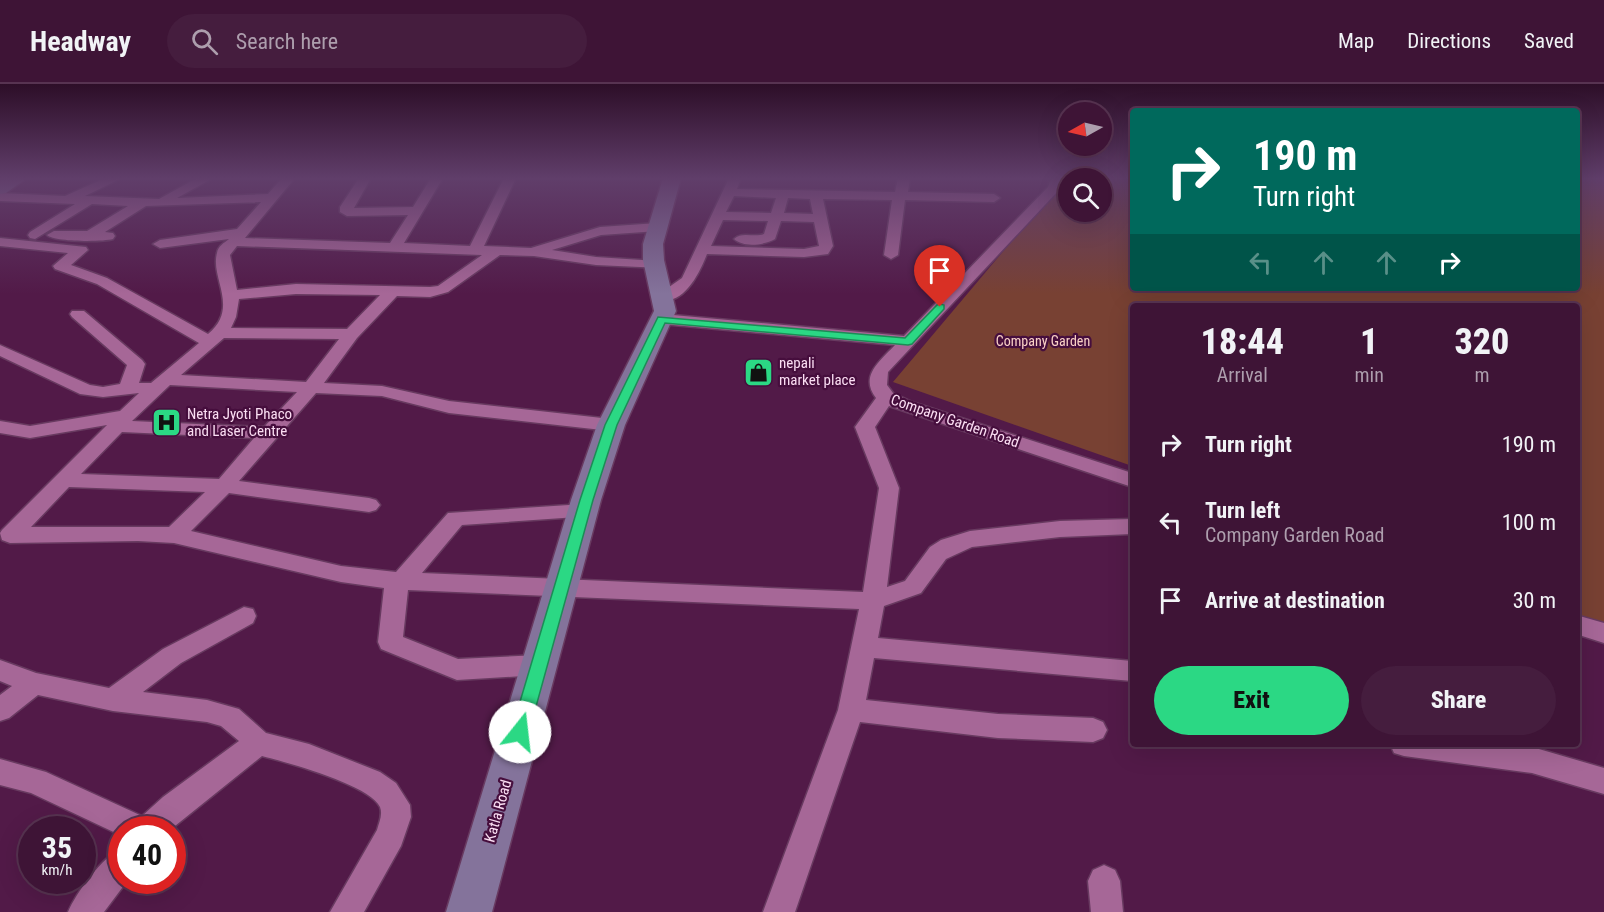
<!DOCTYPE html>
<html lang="en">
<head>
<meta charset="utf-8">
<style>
  body { margin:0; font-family:"Roboto Condensed",sans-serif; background:#451d3e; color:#f1f3f6; height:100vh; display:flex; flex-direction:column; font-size:22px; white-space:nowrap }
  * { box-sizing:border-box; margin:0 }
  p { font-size:20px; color:#ad9ead }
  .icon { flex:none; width:33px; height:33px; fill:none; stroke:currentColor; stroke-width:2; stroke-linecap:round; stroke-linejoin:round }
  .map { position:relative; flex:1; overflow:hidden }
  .panel { position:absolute; left:1130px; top:219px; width:450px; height:444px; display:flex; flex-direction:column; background:#3e1436; border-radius:6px; box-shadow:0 6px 24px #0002,0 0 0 2px #573351 }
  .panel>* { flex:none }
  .top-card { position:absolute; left:1130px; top:24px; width:450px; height:183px; border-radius:6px; box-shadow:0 6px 24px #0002,0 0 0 2px #573351; background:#00695c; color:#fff; overflow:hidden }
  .needle { width:39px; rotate:262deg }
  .controls { position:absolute; left:1058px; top:18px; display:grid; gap:12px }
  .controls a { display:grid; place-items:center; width:54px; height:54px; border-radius:50%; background:#3e1436; box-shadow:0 6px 24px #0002,0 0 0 2px #573351; font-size:30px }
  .speed { position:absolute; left:18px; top:732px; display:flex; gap:12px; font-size:30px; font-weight:700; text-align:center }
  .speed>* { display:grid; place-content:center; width:78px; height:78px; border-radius:50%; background:#3e1436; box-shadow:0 6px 24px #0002,0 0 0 2px #573351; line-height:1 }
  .speed small { font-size:15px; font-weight:400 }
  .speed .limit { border:9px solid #d22; background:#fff; color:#111 }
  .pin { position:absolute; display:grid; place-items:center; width:51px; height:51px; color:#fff; margin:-62px -26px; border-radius:50% 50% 50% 0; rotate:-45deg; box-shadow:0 0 6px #0007 }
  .pin .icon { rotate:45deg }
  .me { position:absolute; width:66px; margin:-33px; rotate:16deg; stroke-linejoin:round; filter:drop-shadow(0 0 4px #0008) }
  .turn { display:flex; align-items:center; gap:21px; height:126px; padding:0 24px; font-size:27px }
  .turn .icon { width:78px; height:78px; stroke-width:2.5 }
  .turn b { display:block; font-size:42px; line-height:51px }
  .lanes { display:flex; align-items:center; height:57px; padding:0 24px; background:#0003; justify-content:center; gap:30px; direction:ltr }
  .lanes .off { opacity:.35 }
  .eta { display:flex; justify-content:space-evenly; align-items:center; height:102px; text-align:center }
  .eta b { font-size:36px; font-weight:800; line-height:42px }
  .button { display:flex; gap:12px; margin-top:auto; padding:12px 24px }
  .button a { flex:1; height:69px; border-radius:36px; background:#2bd884; color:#111; font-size:24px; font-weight:800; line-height:69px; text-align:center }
  .button a+a { background:#451d3e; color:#f1f3f6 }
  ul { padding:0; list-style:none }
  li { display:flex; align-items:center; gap:18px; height:78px; padding:0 24px }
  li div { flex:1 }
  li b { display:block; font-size:22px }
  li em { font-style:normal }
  header { display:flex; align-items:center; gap:36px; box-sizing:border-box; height:84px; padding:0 30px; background:#3e1436; border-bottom:2px solid #573351 }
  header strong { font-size:28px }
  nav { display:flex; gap:33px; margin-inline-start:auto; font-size:21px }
  .search { width:420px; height:54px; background:#451d3e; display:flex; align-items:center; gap:15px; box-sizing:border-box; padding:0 21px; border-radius:33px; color:#ad9ead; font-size:22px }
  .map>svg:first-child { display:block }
</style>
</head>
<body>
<header>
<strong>Headway</strong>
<div class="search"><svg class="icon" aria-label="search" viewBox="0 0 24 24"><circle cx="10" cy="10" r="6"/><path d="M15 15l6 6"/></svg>Search here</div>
<nav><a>Map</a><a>Directions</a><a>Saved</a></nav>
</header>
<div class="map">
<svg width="1604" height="828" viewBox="0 0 1604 828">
  <rect width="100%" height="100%" fill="#521a48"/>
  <path fill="#784133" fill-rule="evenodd" d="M1065 94H1132V204H1576L1577 94H1604V546L1577 537 1576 222H1132V382L893 298ZM1068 94H1101V128H1068Z"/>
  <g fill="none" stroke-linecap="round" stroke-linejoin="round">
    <defs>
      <g id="street">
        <path d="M105 94H122L85 112 159 115 197 94H213L177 114 268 110 282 94H295L245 154 390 159 408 131 347 132 340 128V123L359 94H371L354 124 413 123 431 94H443L404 159 470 162 504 94H516L484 162 531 164 600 143 658 139 665 143 658 147 601 151 552 166 596 173 657 177 664 181 662 184 596 181 534 172 500 171 448 208 430 213 397 212 357 254 324 299 382 302 449 317 611 335 618 337 621 341 618 345 611 347 449 329 382 312 316 309 239 397 369 414 376 416 380 421 376 426 369 428 229 409 191 447 341 482 396 488 448 429 584 420 592 422 595 427 592 432 462 441 422 489 863 508 879 404 855 343 876 314C859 292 880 277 895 261L662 240 654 235 662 230 904 252 1048 103 1051 94H1063L1058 107 888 288 887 301 893 309 912 318 1132 389V403L889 322 875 343 899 404 887 503 905 497 930 463 941 456 970 447 1060 437 1132 435V450L1060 453 972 463 946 475 921 509 884 522 878 554 1132 577V597L874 574 866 616 998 630 1093 634 1103 638 1107 646 1103 654 1093 658 998 654 860 638 795 828H763L838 626 859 525 408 506 403 553 458 575 539 571 548 574 552 581 548 588 539 591 457 596 381 565 378 558 384 504 341 498 174 459 138 457 10 459 2 456 0 449 2 446 107 341 30 354 0 349V337L30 342 120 327 139 309 103 313 80 310 0 272V261L90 301 103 303 120 300 127 281 72 233 70 230 72 227H84L142 276 145 280 139 299H151L199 259 97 200 55 185 53 182 68 169 0 162V154L86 163 88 166 71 181 107 194 208 250C240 224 210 194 217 169 218 162 224 159 229 155L160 164 153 160 160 156 237 145 261 118 146 122 105 148 113 149 115 152 113 155C102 158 54 158 47 151L54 147H87L128 122 92 120 35 155 30 154 28 151 30 148 75 120 0 117V109L65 112ZM237 162 482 171 438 202 430 203 296 200 237 206 230 171ZM296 210 380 211 347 245 231 244 236 233 239 215ZM224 254 339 255 306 298 181 291ZM170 301 297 308 264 343 132 337ZM122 348 254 354 219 395 81 390ZM69 403 205 408 169 443H31Z"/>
        <path d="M729 94H741L737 105 895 108 898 94H910L908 108 994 110 1000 114 994 118 905 116 898 171 891 175 884 171 892 116 823 115 833 162 828 170 804 173 707 170C700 188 684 222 659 216L657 213 659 210 682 194ZM734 112 776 114 771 129 726 128ZM788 114 810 115 813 130 784 129ZM723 136 768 137 764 150C754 154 742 147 734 155 744 164 764 161 775 155L781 137 814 138 819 162 804 165 711 162Z"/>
        <path d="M244 523 253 525 256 532 253 539 181 579 143 608 207 616 239 625 266 649 309 660 380 688 396 699 410 721 411 733 401 762 364 828H330L377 746C379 738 383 731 380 723 370 701 286 678 262 672L170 746H122V752L31 709 0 701V675L46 688 142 732 163 713 239 657 221 642 207 638 113 627 38 611 9 634 0 637V611L12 602 0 597V576L36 589 109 604 163 565Z"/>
        <polygon points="1576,531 1604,539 1604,559 1576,550"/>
        <polygon points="1390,660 1504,660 1532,663 1604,684 1604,710 1532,689 1404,672 1394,669"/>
        <path d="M122 764V796H128L104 828H68C76 809 103 772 122 764Z"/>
        <polygon points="1104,781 1115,786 1120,797 1123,828 1091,828 1088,797 1093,786"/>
      </g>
      <g id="secondary">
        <polygon points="5,94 27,94 6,109 0,110 0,97"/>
        <polygon points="663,94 681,94 663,160 664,176 676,227 625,341 601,416 492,828 446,828 571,416 597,341 654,227 643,176 643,160"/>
      </g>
    </defs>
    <use href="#street" stroke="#683a60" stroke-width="3"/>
    <use href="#secondary" stroke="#683a60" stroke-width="3"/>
    <use href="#street" fill="#a66797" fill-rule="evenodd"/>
    <use href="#secondary" fill="#84739b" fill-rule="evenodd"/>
  </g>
  <linearGradient id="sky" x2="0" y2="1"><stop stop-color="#2d0e28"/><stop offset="0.45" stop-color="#603e6a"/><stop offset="1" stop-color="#603e6a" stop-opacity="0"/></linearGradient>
  <rect width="1604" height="210" fill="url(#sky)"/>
  <polygon fill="#2bd884" stroke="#1c8c56" stroke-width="1.5" points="940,220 944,221 944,225 912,260 908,261 665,239 617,341 593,416 529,648 526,653 520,656 514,653 511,648 580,416 605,341 658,233 905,254 937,221"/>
  <defs>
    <symbol id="shop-square" viewBox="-11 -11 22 22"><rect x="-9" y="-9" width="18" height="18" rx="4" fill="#2bd884" stroke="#460e3d"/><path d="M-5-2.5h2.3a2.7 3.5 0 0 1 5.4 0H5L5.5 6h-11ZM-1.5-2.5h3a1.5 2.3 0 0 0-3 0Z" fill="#111"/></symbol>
    <symbol id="hospital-square" viewBox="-11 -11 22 22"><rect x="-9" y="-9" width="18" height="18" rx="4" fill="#2bd884" stroke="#460e3d"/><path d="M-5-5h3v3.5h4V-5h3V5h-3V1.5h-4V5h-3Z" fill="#111"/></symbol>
  </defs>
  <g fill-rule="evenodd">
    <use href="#shop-square" x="742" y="272" width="33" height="33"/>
    <use href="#hospital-square" x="150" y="322" width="33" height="33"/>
  </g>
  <g text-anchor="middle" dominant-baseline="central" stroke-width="4.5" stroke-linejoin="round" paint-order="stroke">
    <g font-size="14" fill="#fad2c6" stroke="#460e3d">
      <text x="1043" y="257">Company Garden</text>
    </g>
    <g font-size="15" fill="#fbdef3" stroke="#460e3d" text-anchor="start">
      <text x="779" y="279">nepali<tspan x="779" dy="17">market place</tspan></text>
      <text x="187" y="330">Netra Jyoti Phaco<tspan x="187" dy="17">and Laser Centre</tspan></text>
    </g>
    <g font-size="15" fill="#fbdef3" stroke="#460e3d">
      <text transform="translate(955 337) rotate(19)">Company Garden Road</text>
      <text transform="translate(498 727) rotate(-74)">Katla Road</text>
    </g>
  </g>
</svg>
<div class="controls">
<a><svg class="needle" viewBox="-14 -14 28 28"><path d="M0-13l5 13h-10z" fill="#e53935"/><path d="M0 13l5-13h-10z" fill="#ad9ead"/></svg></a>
<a><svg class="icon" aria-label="search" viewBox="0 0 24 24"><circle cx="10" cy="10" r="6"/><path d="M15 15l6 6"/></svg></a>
</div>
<div class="speed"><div>35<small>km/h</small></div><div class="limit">40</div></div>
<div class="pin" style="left:940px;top:223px;background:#d93025"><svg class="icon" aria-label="arrive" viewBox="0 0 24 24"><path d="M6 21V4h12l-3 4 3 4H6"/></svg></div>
<svg class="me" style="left:520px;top:648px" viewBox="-20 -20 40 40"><circle r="19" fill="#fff"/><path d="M0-13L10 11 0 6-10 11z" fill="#2bd884"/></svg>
<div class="top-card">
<div class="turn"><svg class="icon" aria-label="right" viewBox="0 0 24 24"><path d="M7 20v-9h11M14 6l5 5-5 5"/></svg><div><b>190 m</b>Turn right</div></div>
<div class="lanes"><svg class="icon off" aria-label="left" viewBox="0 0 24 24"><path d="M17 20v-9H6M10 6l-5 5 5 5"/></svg><svg class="icon off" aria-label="ahead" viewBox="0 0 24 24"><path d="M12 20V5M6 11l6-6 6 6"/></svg><svg class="icon off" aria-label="ahead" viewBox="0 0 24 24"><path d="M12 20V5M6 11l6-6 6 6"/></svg><svg class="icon" aria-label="right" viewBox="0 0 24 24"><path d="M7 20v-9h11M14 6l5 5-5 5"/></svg></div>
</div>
<section class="panel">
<div class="eta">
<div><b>18:44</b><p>Arrival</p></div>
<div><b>1</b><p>min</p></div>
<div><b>320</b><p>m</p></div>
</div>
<ul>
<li><svg class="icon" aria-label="right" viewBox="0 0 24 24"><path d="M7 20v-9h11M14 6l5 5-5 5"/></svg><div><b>Turn right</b></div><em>190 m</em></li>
<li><svg class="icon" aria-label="left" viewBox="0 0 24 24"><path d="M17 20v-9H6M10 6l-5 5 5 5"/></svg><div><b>Turn left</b><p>Company Garden Road</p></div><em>100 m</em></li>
<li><svg class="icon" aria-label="arrive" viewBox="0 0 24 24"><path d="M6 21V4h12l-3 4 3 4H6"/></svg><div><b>Arrive at destination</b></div><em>30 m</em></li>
</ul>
<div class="button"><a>Exit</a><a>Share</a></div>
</section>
</div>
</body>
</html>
